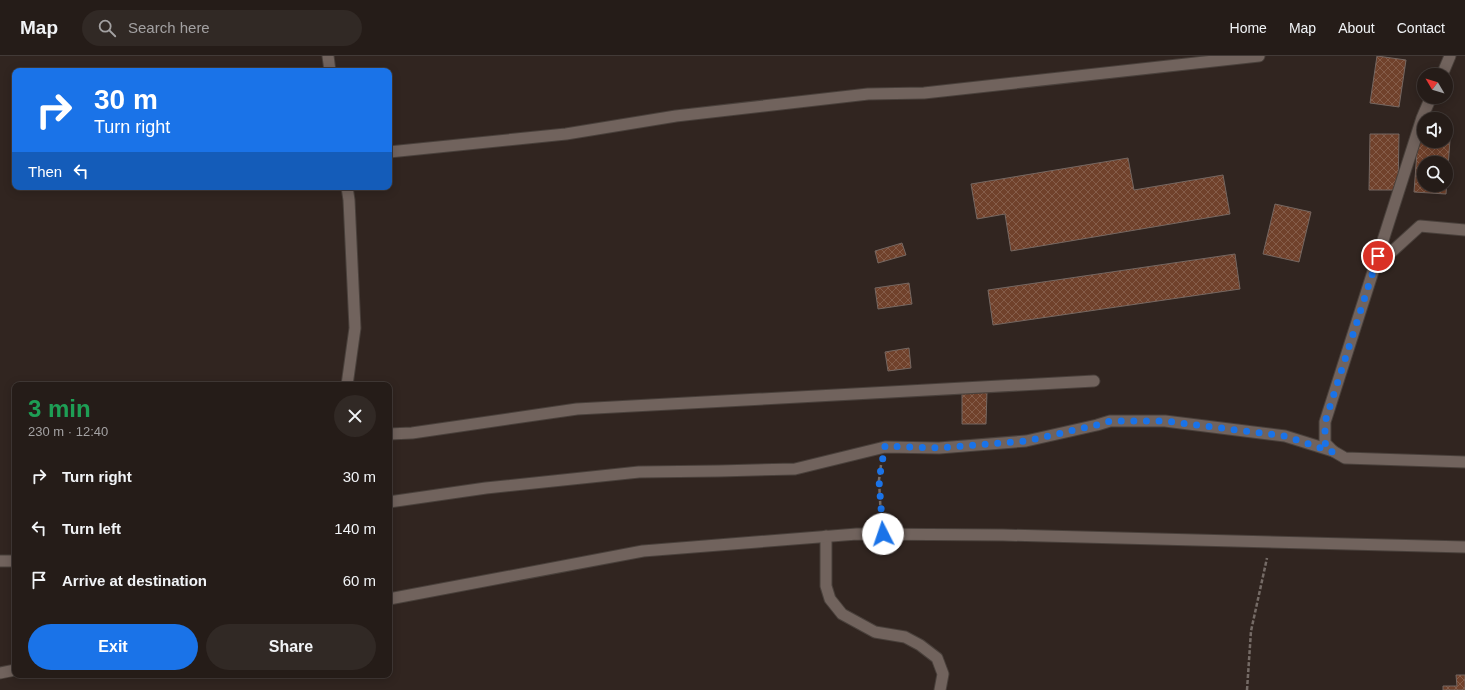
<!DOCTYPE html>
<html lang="en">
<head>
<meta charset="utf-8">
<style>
  body { margin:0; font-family:Helvetica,sans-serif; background:#312925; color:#f1f3f6; height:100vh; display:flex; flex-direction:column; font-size:15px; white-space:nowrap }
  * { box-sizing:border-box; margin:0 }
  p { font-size:13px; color:#a3a1a2 }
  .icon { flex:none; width:22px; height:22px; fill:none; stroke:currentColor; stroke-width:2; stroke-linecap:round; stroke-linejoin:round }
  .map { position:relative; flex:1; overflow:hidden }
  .details { position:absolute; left:12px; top:326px; width:380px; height:296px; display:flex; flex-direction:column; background:#251c18; border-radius:8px; box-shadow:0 2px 10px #0003,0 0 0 1px #423a37 }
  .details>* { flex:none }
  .banner { position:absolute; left:12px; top:12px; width:380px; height:122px; border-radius:8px; box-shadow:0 2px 10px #0003,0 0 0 1px #423a37; background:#1a73e8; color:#fff; overflow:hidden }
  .needle { width:26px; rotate:308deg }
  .controls { position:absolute; left:1417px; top:12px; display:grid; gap:8px }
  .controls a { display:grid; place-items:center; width:36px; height:36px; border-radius:50%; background:#251c18; box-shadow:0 2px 10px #0003,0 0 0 1px #423a37; font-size:20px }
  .pin { position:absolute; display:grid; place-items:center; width:34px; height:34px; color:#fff; margin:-17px; border:2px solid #fff; border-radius:50%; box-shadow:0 1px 4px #0007 }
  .me { position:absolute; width:44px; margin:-22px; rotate:356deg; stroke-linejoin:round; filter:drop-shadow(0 0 3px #0008) }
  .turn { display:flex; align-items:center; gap:14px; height:84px; padding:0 16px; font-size:18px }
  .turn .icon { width:52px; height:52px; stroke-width:2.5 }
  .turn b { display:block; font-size:28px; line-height:34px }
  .then { display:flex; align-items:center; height:38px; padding:0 16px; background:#0003; gap:8px; font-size:15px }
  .round { display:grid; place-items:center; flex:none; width:42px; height:42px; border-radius:21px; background:#312925 }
  .summary { display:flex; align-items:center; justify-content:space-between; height:68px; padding:0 16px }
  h1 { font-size:24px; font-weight:700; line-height:30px; color:#1e9e55 }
  .action { display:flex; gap:8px; margin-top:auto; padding:8px 16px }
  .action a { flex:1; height:46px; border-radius:24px; background:#1a73e8; color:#fff; font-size:16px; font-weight:700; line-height:46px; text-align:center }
  .action a+a { background:#312925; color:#f1f3f6 }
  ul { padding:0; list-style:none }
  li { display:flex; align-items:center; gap:12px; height:52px; padding:0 16px }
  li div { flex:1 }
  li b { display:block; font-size:15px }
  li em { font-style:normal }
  header { display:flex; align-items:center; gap:24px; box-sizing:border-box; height:56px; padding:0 20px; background:#251c18; border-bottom:1px solid #423a37 }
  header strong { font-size:19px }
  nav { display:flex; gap:22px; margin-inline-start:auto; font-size:14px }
  .search { width:280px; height:36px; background:#312925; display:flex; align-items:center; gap:10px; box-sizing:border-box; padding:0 14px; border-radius:22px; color:#a3a1a2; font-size:15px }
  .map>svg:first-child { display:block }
</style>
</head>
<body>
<header>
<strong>Map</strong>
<div class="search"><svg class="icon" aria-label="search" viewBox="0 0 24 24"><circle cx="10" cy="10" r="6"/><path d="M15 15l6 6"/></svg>Search here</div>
<nav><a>Home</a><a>Map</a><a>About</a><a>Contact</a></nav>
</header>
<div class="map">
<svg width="1465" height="634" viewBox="0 0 1465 634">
  <defs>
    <pattern id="building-cross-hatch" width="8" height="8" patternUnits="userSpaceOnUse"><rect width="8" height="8" fill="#70412b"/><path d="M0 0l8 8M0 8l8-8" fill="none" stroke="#855d4a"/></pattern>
  </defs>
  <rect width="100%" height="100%" fill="#312520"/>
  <g fill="url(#building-cross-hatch)" stroke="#756761" fill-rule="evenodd">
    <polygon points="1377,0 1406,4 1399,51 1370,47"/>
    <polygon points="1370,78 1399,78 1398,134 1369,134"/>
    <path d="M1418 82H1424V85L1450 84 1446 138 1414 136ZM1424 107H1446V129H1424Z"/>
    <polygon points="1128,102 1134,134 1223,119 1230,158 1011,195 1005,158 977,163 971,128"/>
    <polygon points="1275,148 1311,156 1299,206 1263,198"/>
    <polygon points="902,187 906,199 878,207 875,195"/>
    <polygon points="1235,198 1240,233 993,269 988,234"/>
    <polygon points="909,227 912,248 878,253 875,232"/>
    <polygon points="909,292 911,312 888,315 885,296"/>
    <polygon points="962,335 987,335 986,368 962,368"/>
    <polygon points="1456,619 1465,619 1465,634 1443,634 1443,630 1457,630"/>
  </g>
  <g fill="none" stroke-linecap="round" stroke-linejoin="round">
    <defs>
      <polyline id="service" points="389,96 566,78 676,60 868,38 924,37 1259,0"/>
      <g id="minor">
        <polyline points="328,0 330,15"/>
        <polyline points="1442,19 1450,0"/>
        <polyline points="1431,41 1422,62 1325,366 1325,387 1333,395 1345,402 1465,406"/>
        <polyline points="1375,211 1420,170 1465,174"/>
        <polyline points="347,329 355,272 349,144 347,131"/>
        <polyline points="389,378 412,377 577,353 1094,325"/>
        <polyline points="389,446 486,432 639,416 719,415 795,413 885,391 939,392 1026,385 1097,369 1110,365 1165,365 1285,380 1333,395"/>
        <polyline points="826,480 826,530 830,543 842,558 875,576 905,581 920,589 937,602 943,618 940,634"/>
        <polyline points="0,505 15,505"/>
        <polyline points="389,543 643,495 857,478 1003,479 1465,491"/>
        <polyline points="0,617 15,614"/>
      </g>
    </defs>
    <use href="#service" stroke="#49403b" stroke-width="13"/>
    <use href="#minor" stroke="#49403b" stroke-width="13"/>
    <g stroke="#756b66" stroke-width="2.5" stroke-dasharray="4 2" stroke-linecap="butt">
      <polyline points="881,409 879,424 881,462"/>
      <polyline points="1247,634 1251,575 1267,502"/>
    </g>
    <use href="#service" stroke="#71635d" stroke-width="11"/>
    <use href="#minor" stroke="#71635d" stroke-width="11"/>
  </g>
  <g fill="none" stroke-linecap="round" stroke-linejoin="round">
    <polyline stroke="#1a73e8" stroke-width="7" stroke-dasharray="0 12.6" points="883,478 879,424 885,390 939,392 1026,385 1097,369 1110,365 1165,365 1285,380 1333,396 1325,387 1325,366 1378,200"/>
  </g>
</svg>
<div class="controls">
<a><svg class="needle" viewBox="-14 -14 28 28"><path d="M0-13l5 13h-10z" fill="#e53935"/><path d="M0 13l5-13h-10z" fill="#a3a1a2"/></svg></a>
<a><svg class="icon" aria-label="sound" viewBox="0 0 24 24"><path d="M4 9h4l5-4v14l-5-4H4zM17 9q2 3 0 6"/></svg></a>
<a><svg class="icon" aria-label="search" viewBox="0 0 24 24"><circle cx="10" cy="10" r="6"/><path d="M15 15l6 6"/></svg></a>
</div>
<div class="pin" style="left:1378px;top:200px;background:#d93025"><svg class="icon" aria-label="arrive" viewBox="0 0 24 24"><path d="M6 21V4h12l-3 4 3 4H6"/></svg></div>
<svg class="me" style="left:883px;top:478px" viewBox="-20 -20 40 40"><circle r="19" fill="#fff"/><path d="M0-13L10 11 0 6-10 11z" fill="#1a73e8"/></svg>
<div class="banner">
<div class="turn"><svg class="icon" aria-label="right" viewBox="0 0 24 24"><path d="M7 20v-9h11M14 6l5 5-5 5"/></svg><div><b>30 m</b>Turn right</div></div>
<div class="then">Then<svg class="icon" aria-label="left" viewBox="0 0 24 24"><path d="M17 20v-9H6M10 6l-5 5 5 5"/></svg></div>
</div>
<section class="details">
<div class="summary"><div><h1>3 min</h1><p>230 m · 12:40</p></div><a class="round"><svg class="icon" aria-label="close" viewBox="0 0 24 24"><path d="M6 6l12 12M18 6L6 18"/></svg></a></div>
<ul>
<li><svg class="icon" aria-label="right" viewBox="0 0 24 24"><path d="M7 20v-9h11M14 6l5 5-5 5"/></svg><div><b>Turn right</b></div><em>30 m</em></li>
<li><svg class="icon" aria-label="left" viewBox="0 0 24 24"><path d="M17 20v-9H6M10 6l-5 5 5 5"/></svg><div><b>Turn left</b></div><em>140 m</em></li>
<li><svg class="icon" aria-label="arrive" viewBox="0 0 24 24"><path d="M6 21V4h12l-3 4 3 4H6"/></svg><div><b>Arrive at destination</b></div><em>60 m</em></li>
</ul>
<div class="action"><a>Exit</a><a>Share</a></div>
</section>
</div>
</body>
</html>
